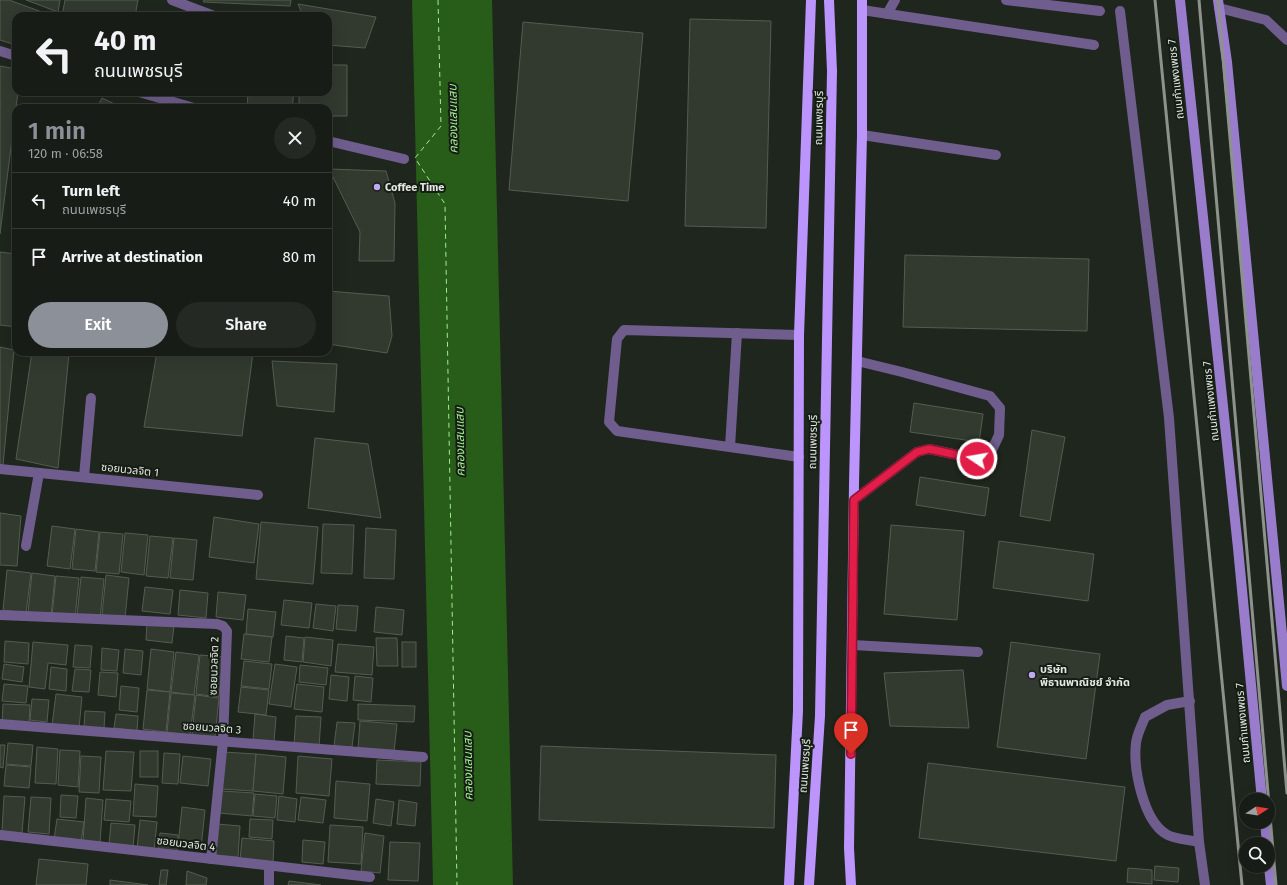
<!DOCTYPE html>
<html lang="en">
<head>
<meta charset="utf-8">
<style>
  body { margin:0; font-family:"Fira Sans","Noto Sans Thai",sans-serif; background:#242923; color:#f1f3f6; height:100vh; display:flex; flex-direction:column; font-size:15px; white-space:nowrap }
  * { box-sizing:border-box; margin:0 }
  p { font-size:13px; color:#9ea1a1 }
  .icon { flex:none; width:22px; height:22px; fill:none; stroke:currentColor; stroke-width:2; stroke-linecap:round; stroke-linejoin:round }
  .map { position:relative; flex:1; overflow:hidden }
  .drawer { position:absolute; left:12px; top:104px; width:320px; height:252px; display:flex; flex-direction:column; background:#171c16; border-radius:12px; box-shadow:0 4px 16px #0002,0 0 0 1px #363a35 }
  .drawer>* { flex:none }
  .hud { position:absolute; left:12px; top:12px; width:320px; height:84px; border-radius:12px; box-shadow:0 4px 16px #0002,0 0 0 1px #363a35; background:#171c16; color:#f1f3f6; overflow:hidden }
  .needle { width:26px; rotate:78deg }
  .buttons { position:absolute; left:1239px; top:793px; display:grid; gap:8px }
  .buttons a { display:grid; place-items:center; width:36px; height:36px; border-radius:50%; background:#171c16; box-shadow:0 4px 16px #0002,0 0 0 1px #363a35; font-size:20px }
  .pin { position:absolute; display:grid; place-items:center; width:34px; height:34px; color:#fff; margin:-41px -17px; border-radius:50% 50% 50% 0; rotate:-45deg; box-shadow:0 0 4px #0007 }
  .pin .icon { rotate:45deg }
  .me { position:absolute; width:44px; margin:-22px; rotate:282deg; stroke-linejoin:round; filter:drop-shadow(0 0 3px #0008) }
  .turn { display:flex; align-items:center; gap:14px; height:84px; padding:0 16px; font-size:18px }
  .turn .icon { width:52px; height:52px; stroke-width:2.5 }
  .turn b { display:block; font-size:28px; line-height:34px }
  .round { display:grid; place-items:center; flex:none; width:42px; height:42px; border-radius:21px; background:#242923 }
  .headline { display:flex; align-items:center; justify-content:space-between; height:68px; padding:0 16px }
  h1 { font-size:24px; font-weight:600; line-height:30px; color:#8c9099 }
  .button { display:flex; gap:8px; margin-top:auto; padding:8px 16px }
  .button a { flex:1; height:46px; border-radius:24px; background:#8c9099; color:#fff; font-size:16px; font-weight:600; line-height:46px; text-align:center }
  .button a+a { background:#242923; color:#f1f3f6 }
  ul { padding:0; list-style:none }
  li { display:flex; align-items:center; gap:12px; height:56px; padding:0 16px; border-top:1px solid #363a35 }
  li div { flex:1 }
  li b { display:block; font-size:15px }
  li em { font-style:normal }
  .map>svg:first-child { display:block }
</style>
</head>
<body>
<div class="map">
<svg width="1287" height="885" viewBox="0 0 1287 885">
  <rect width="100%" height="100%" fill="#1f261d"/>
  <polygon fill="#275c19" points="412,0 492,0 513,885 433,885"/>
  <g fill="none" stroke-linecap="round" stroke-linejoin="round">
    <polyline stroke="#a2ed90" stroke-width="1" stroke-dasharray="5 4" stroke-linecap="butt" points="438,0 441,126 415,158 445,204 457,885"/>
  </g>
  <g fill="#323a30" stroke="#545c52">
    <polygon points="0,0 9,0 53,16 16,16 16,45 0,40"/>
    <polygon points="26,0 60,0 58,12"/>
    <polygon points="65,0 138,0 135,16 62,16"/>
    <polygon points="204,0 291,0 290,6 203,2"/>
    <polygon points="298,4 376,17 365,48 328,45 328,16 303,16"/>
    <polygon points="690,19 771,21 766,228 685,226"/>
    <polygon points="523,22 643,33 628,201 509,190"/>
    <polygon points="328,65 347,65 347,116 328,116 328,108 299,108 299,92 328,92"/>
    <polygon points="0,66 16,69 16,92 18,92 0,234"/>
    <polygon points="248,92 294,92 292,108 247,108"/>
    <polygon points="102,98 123,108 97,108"/>
    <polygon points="329,169 386,171 395,203 394,261 359,261 360,232"/>
    <polygon points="0,252 16,254 16,327 0,325"/>
    <polygon points="905,255 1089,259 1087,331 903,327"/>
    <polygon points="328,291 389,296 392,336 387,353 328,344"/>
    <polygon points="0,347 14,350 3,465 0,465"/>
    <polygon points="32,352 69,353 58,468 16,459"/>
    <polygon points="157,352 241,352 253,353 242,436 144,427"/>
    <polygon points="272,361 337,364 334,412 277,406"/>
    <polygon points="914,403 983,414 979,442 910,432"/>
    <polygon points="1032,430 1065,437 1050,521 1020,516"/>
    <polygon points="315,438 368,444 381,518 308,508"/>
    <polygon points="920,477 989,488 985,516 916,505"/>
    <polygon points="0,513 21,516 17,566 0,565"/>
    <polygon points="214,517 259,524 254,563 209,557"/>
    <polygon points="261,522 318,527 313,584 256,579"/>
    <polygon points="323,524 354,525 352,574 321,573"/>
    <polygon points="891,525 964,531 957,620 884,614"/>
    <polygon points="52,526 75,529 70,569 47,566"/>
    <polygon points="366,528 396,530 394,579 364,578"/>
    <polygon points="76,529 99,532 95,571 72,569"/>
    <polygon points="100,532 123,534 119,574 96,572"/>
    <polygon points="125,533 148,535 144,575 121,572"/>
    <polygon points="150,536 173,538 168,578 146,576"/>
    <polygon points="174,538 197,540 193,580 170,578"/>
    <polygon points="999,541 1094,554 1088,601 993,588"/>
    <polygon points="7,570 31,573 26,613 3,610"/>
    <polygon points="32,573 55,576 51,616 28,613"/>
    <polygon points="106,575 129,578 125,618 102,615"/>
    <polygon points="56,576 79,578 75,618 52,616"/>
    <polygon points="81,577 104,579 100,619 77,616"/>
    <polygon points="145,587 173,590 170,614 142,611"/>
    <polygon points="180,590 208,593 206,618 178,615"/>
    <polygon points="218,592 246,595 243,620 216,617"/>
    <polygon points="284,600 312,603 309,628 281,625"/>
    <polygon points="316,604 336,606 333,631 313,628"/>
    <polygon points="338,605 358,606 356,631 336,629"/>
    <polygon points="376,607 404,610 402,635 374,632"/>
    <polygon points="248,609 276,612 273,637 246,634"/>
    <polygon points="147,624 174,626 172,643 146,640"/>
    <polygon points="244,634 272,637 269,662 241,659"/>
    <polygon points="286,636 304,638 302,662 284,660"/>
    <polygon points="305,637 333,640 331,666 303,662"/>
    <polygon points="376,638 397,638 398,666 377,666"/>
    <polygon points="5,641 29,643 28,664 4,662"/>
    <polygon points="33,642 68,645 66,665 48,663 45,689 29,687"/>
    <rect x="402" y="642" width="14" height="25"/>
    <polygon points="1011,642 1100,654 1086,759 997,747"/>
    <polygon points="338,644 374,647 372,675 335,672"/>
    <polygon points="75,645 92,646 90,668 73,667"/>
    <polygon points="102,648 119,650 117,671 101,670"/>
    <polygon points="125,649 143,651 141,675 123,673"/>
    <polygon points="151,649 174,652 170,692 147,689"/>
    <polygon points="176,652 199,655 194,695 171,692"/>
    <polygon points="200,655 223,657 219,697 196,694"/>
    <polygon points="244,661 272,664 269,689 241,686"/>
    <polygon points="4,664 24,667 22,682 2,679"/>
    <polygon points="275,664 297,667 291,707 269,704"/>
    <polygon points="300,665 328,668 326,685 299,682"/>
    <polygon points="51,667 67,669 66,691 49,689"/>
    <polygon points="75,669 91,670 89,692 72,691"/>
    <polygon points="963,670 969,728 890,726 884,673"/>
    <polygon points="100,672 118,673 116,697 98,695"/>
    <polygon points="331,675 349,677 347,701 329,699"/>
    <polygon points="355,676 373,678 371,702 353,700"/>
    <polygon points="4,684 28,686 26,703 2,701"/>
    <polygon points="297,684 324,687 322,712 294,709"/>
    <polygon points="121,686 139,688 137,712 119,710"/>
    <polygon points="241,687 269,690 266,715 238,712"/>
    <polygon points="147,690 170,692 166,732 143,729"/>
    <polygon points="171,693 195,695 190,735 167,732"/>
    <polygon points="56,694 82,697 79,728 52,725"/>
    <polygon points="196,695 219,698 215,737 192,735"/>
    <polygon points="32,699 49,700 47,722 30,720"/>
    <polygon points="3,704 30,705 29,725 2,724"/>
    <polygon points="358,704 415,706 414,722 358,720"/>
    <polygon points="85,711 105,712 104,729 84,727"/>
    <polygon points="116,714 138,716 137,731 114,728"/>
    <polygon points="255,714 276,717 274,742 253,740"/>
    <polygon points="296,716 321,717 319,747 294,745"/>
    <polygon points="360,721 397,724 394,752 358,749"/>
    <polygon points="337,722 355,723 352,747 334,746"/>
    <polygon points="8,743 33,745 31,766 6,764"/>
    <polygon points="0,745 5,745 3,768 0,767"/>
    <polygon points="541,746 776,755 774,828 539,820"/>
    <polygon points="37,747 58,749 56,784 35,783"/>
    <polygon points="60,750 80,751 78,787 58,785"/>
    <polygon points="106,751 134,752 131,791 103,790"/>
    <rect x="140" y="751" width="18" height="26"/>
    <polygon points="223,752 256,754 253,791 221,789"/>
    <polygon points="164,753 180,754 178,784 162,783"/>
    <polygon points="256,754 286,757 283,794 253,791"/>
    <polygon points="81,756 101,757 99,793 79,792"/>
    <polygon points="183,756 211,759 208,786 180,783"/>
    <polygon points="298,756 332,759 329,796 296,793"/>
    <polygon points="377,760 421,762 420,786 376,784"/>
    <polygon points="928,763 1125,787 1116,861 919,838"/>
    <polygon points="6,765 31,767 29,788 4,786"/>
    <polygon points="336,781 370,784 367,821 334,818"/>
    <polygon points="135,784 158,786 156,817 133,816"/>
    <polygon points="221,791 254,793 252,816 219,813"/>
    <polygon points="255,794 277,796 275,818 253,816"/>
    <polygon points="61,795 78,796 76,818 60,817"/>
    <polygon points="4,796 25,797 22,833 2,831"/>
    <polygon points="279,796 297,799 295,822 277,820"/>
    <polygon points="31,797 51,798 49,834 28,832"/>
    <polygon points="301,797 326,800 323,823 298,820"/>
    <polygon points="86,798 103,800 100,842 83,841"/>
    <polygon points="106,799 131,801 129,822 104,820"/>
    <polygon points="376,799 394,802 391,826 373,823"/>
    <polygon points="399,800 417,803 415,826 397,824"/>
    <polygon points="182,807 205,810 201,848 178,846"/>
    <polygon points="57,819 84,822 81,842 54,839"/>
    <polygon points="250,819 273,820 272,839 249,837"/>
    <polygon points="140,820 157,822 154,851 137,849"/>
    <polygon points="111,823 135,825 133,848 109,845"/>
    <polygon points="217,824 240,826 238,857 214,855"/>
    <polygon points="330,825 363,827 361,864 328,862"/>
    <polygon points="160,833 178,835 177,852 158,850"/>
    <polygon points="365,833 384,836 380,873 361,871"/>
    <polygon points="242,838 274,841 273,863 240,860"/>
    <polygon points="303,840 325,842 323,864 302,862"/>
    <polygon points="390,842 420,843 418,881 388,880"/>
    <polygon points="39,859 88,864 86,885 36,885"/>
    <polygon points="1155,866 1179,868 1178,882 1154,880"/>
    <polygon points="1128,868 1152,870 1152,884 1127,882"/>
    <polygon points="161,870 168,870 166,885 159,885"/>
    <polygon points="187,871 207,878 206,885 186,885"/>
    <polygon points="110,880 148,885 110,885"/>
    <polygon points="289,881 321,885 288,885"/>
  </g>
  <g fill="none" stroke-linecap="round" stroke-linejoin="round">
    <g stroke="#6f5d8e" stroke-width="10">
      <polyline points="1006,0 1100,11"/>
      <polyline points="862,10 1094,45"/>
      <polyline points="1120,11 1169,418 1199,842 1205,885"/>
      <polyline points="887,14 895,0"/>
      <polyline points="862,135 996,155"/>
      <polyline points="730,447 737,333"/>
      <polyline points="799,457 617,431 609,422 617,339 624,330 799,335"/>
      <polyline points="84,477 91,398"/>
      <polyline points="854,500 917,452 929,449 977,459 991,452 999,435 1000,408 990,396 902,372 857,361"/>
      <polyline points="26,546 39,473"/>
      <polyline points="853,645 978,652"/>
      <path d="M1190 701 1167 705 1145 717C1142 725 1137 734 1136 743 1133 768 1143 820 1166 834 1173 839 1190 840 1199 842"/>
    </g>
    <g stroke="#6f5d8e" stroke-width="10">
      <polyline points="172,0 214,16"/>
      <polyline points="1219,8 1266,20 1287,40"/>
      <polyline points="0,51 16,56"/>
      <polyline points="139,92 194,108"/>
      <polyline points="328,141 404,159"/>
      <polyline points="0,469 258,495"/>
      <polyline points="0,615 217,624 223,626 227,631 223,741 211,859"/>
      <polyline points="0,724 423,757"/>
      <polyline points="0,835 370,877"/>
      <polyline points="269,866 269,885"/>
    </g>
    <g stroke="#997dcc" stroke-width="10">
      <polyline points="1180,0 1238,548 1262,800"/>
      <polyline points="1218,0 1227,62 1287,686"/>
      <polyline points="1265,822 1267,844"/>
      <polyline points="1268,858 1271,885"/>
    </g>
    <g stroke="#bb95fb" stroke-width="10">
      <polyline points="789,885 798,711 799,335 811,0"/>
      <polyline points="809,885 820,716 832,71 829,0"/>
      <polyline points="851,885 849,848 854,484 862,135 862,0"/>
    </g>
    <g stroke="#8d938c" stroke-width="3">
      <polyline points="1155,0 1242,885"/>
      <polyline points="1199,0 1276,885"/>
      <polyline points="1218,0 1287,793"/>
    </g>
  </g>
  <g fill="none" stroke-linecap="round" stroke-linejoin="round">
    <defs>
      <polyline id="route" points="851,754 854,500 917,452 929,449 977,459"/>
    </defs>
    <use href="#route" stroke="#92132f" stroke-width="10"/>
    <use href="#route" stroke="#e11d48" stroke-width="7"/>
  </g>
  <g fill="#c2a8f3" stroke="#151d14" stroke-width="1.5">
    <circle cx="377" cy="187" r="4"/>
    <circle cx="1032" cy="675" r="4"/>
  </g>
  <g text-anchor="middle" dominant-baseline="central" stroke-width="4" stroke-linejoin="round" paint-order="stroke">
    <g font-size="11" fill="#e2e7e1" stroke="#151d14">
      <text transform="translate(1176 79) rotate(-96)">ถนนกำแพงเพชร 7</text>
      <text transform="translate(819 118) rotate(-89)">ถนนเพชรบุรี</text>
      <text transform="translate(1211 401) rotate(-96)">ถนนกำแพงเพชร 7</text>
      <text transform="translate(813 442) rotate(-89)">ถนนเพชรบุรี</text>
      <text transform="translate(130 470) rotate(6)">ซอยนวลจิต 1</text>
      <text transform="translate(214 666) rotate(-88)">ซอยนวลจิต 2</text>
      <text transform="translate(1243 723) rotate(-95)">ถนนกำแพงเพชร 7</text>
      <text transform="translate(212 728) rotate(4)">ซอยนวลจิต 3</text>
      <text transform="translate(805 766) rotate(-86)">ถนนเพชรบุรี</text>
      <text transform="translate(186 844) rotate(7)">ซอยนวลจิต 4</text>
    </g>
    <g font-size="11" font-weight="bold" fill="#e2e7e1" stroke="#151d14" text-anchor="start">
      <text x="385" y="187">Coffee Time</text>
      <text x="1040" y="669">บริษัท<tspan x="1040" dy="13">พิธานพาณิชย์ จำกัด</tspan></text>
    </g>
    <g font-size="12" font-style="italic" fill="#a2ed90" stroke="#151d14">
      <text transform="translate(453 119) rotate(-91)">คลองแสนแสบ</text>
      <text transform="translate(460 442) rotate(-91)">คลองแสนแสบ</text>
      <text transform="translate(468 766) rotate(-91)">คลองแสนแสบ</text>
    </g>
  </g>
</svg>
<div class="buttons">
<a><svg class="needle" viewBox="-14 -14 28 28"><path d="M0-13l5 13h-10z" fill="#e53935"/><path d="M0 13l5-13h-10z" fill="#9ea1a1"/></svg></a>
<a><svg class="icon" aria-label="search" viewBox="0 0 24 24"><circle cx="10" cy="10" r="6"/><path d="M15 15l6 6"/></svg></a>
</div>
<div class="pin" style="left:851px;top:754px;background:#d93025"><svg class="icon" aria-label="arrive" viewBox="0 0 24 24"><path d="M6 21V4h12l-3 4 3 4H6"/></svg></div>
<svg class="me" style="left:977px;top:459px" viewBox="-20 -20 40 40"><circle r="17" fill="#e11d48" stroke="#fff" stroke-width="3"/><path d="M0-11L8 9 0 5-8 9z" fill="#fff"/></svg>
<div class="hud">
<div class="turn"><svg class="icon" aria-label="left" viewBox="0 0 24 24"><path d="M17 20v-9H6M10 6l-5 5 5 5"/></svg><div><b>40 m</b>ถนนเพชรบุรี</div></div>
</div>
<section class="drawer">
<div class="headline"><div><h1>1 min</h1><p>120 m · 06:58</p></div><a class="round"><svg class="icon" aria-label="close" viewBox="0 0 24 24"><path d="M6 6l12 12M18 6L6 18"/></svg></a></div>
<ul>
<li><svg class="icon" aria-label="left" viewBox="0 0 24 24"><path d="M17 20v-9H6M10 6l-5 5 5 5"/></svg><div><b>Turn left</b><p>ถนนเพชรบุรี</p></div><em>40 m</em></li>
<li><svg class="icon" aria-label="arrive" viewBox="0 0 24 24"><path d="M6 21V4h12l-3 4 3 4H6"/></svg><div><b>Arrive at destination</b></div><em>80 m</em></li>
</ul>
<div class="button"><a>Exit</a><a>Share</a></div>
</section>
</div>
</body>
</html>
